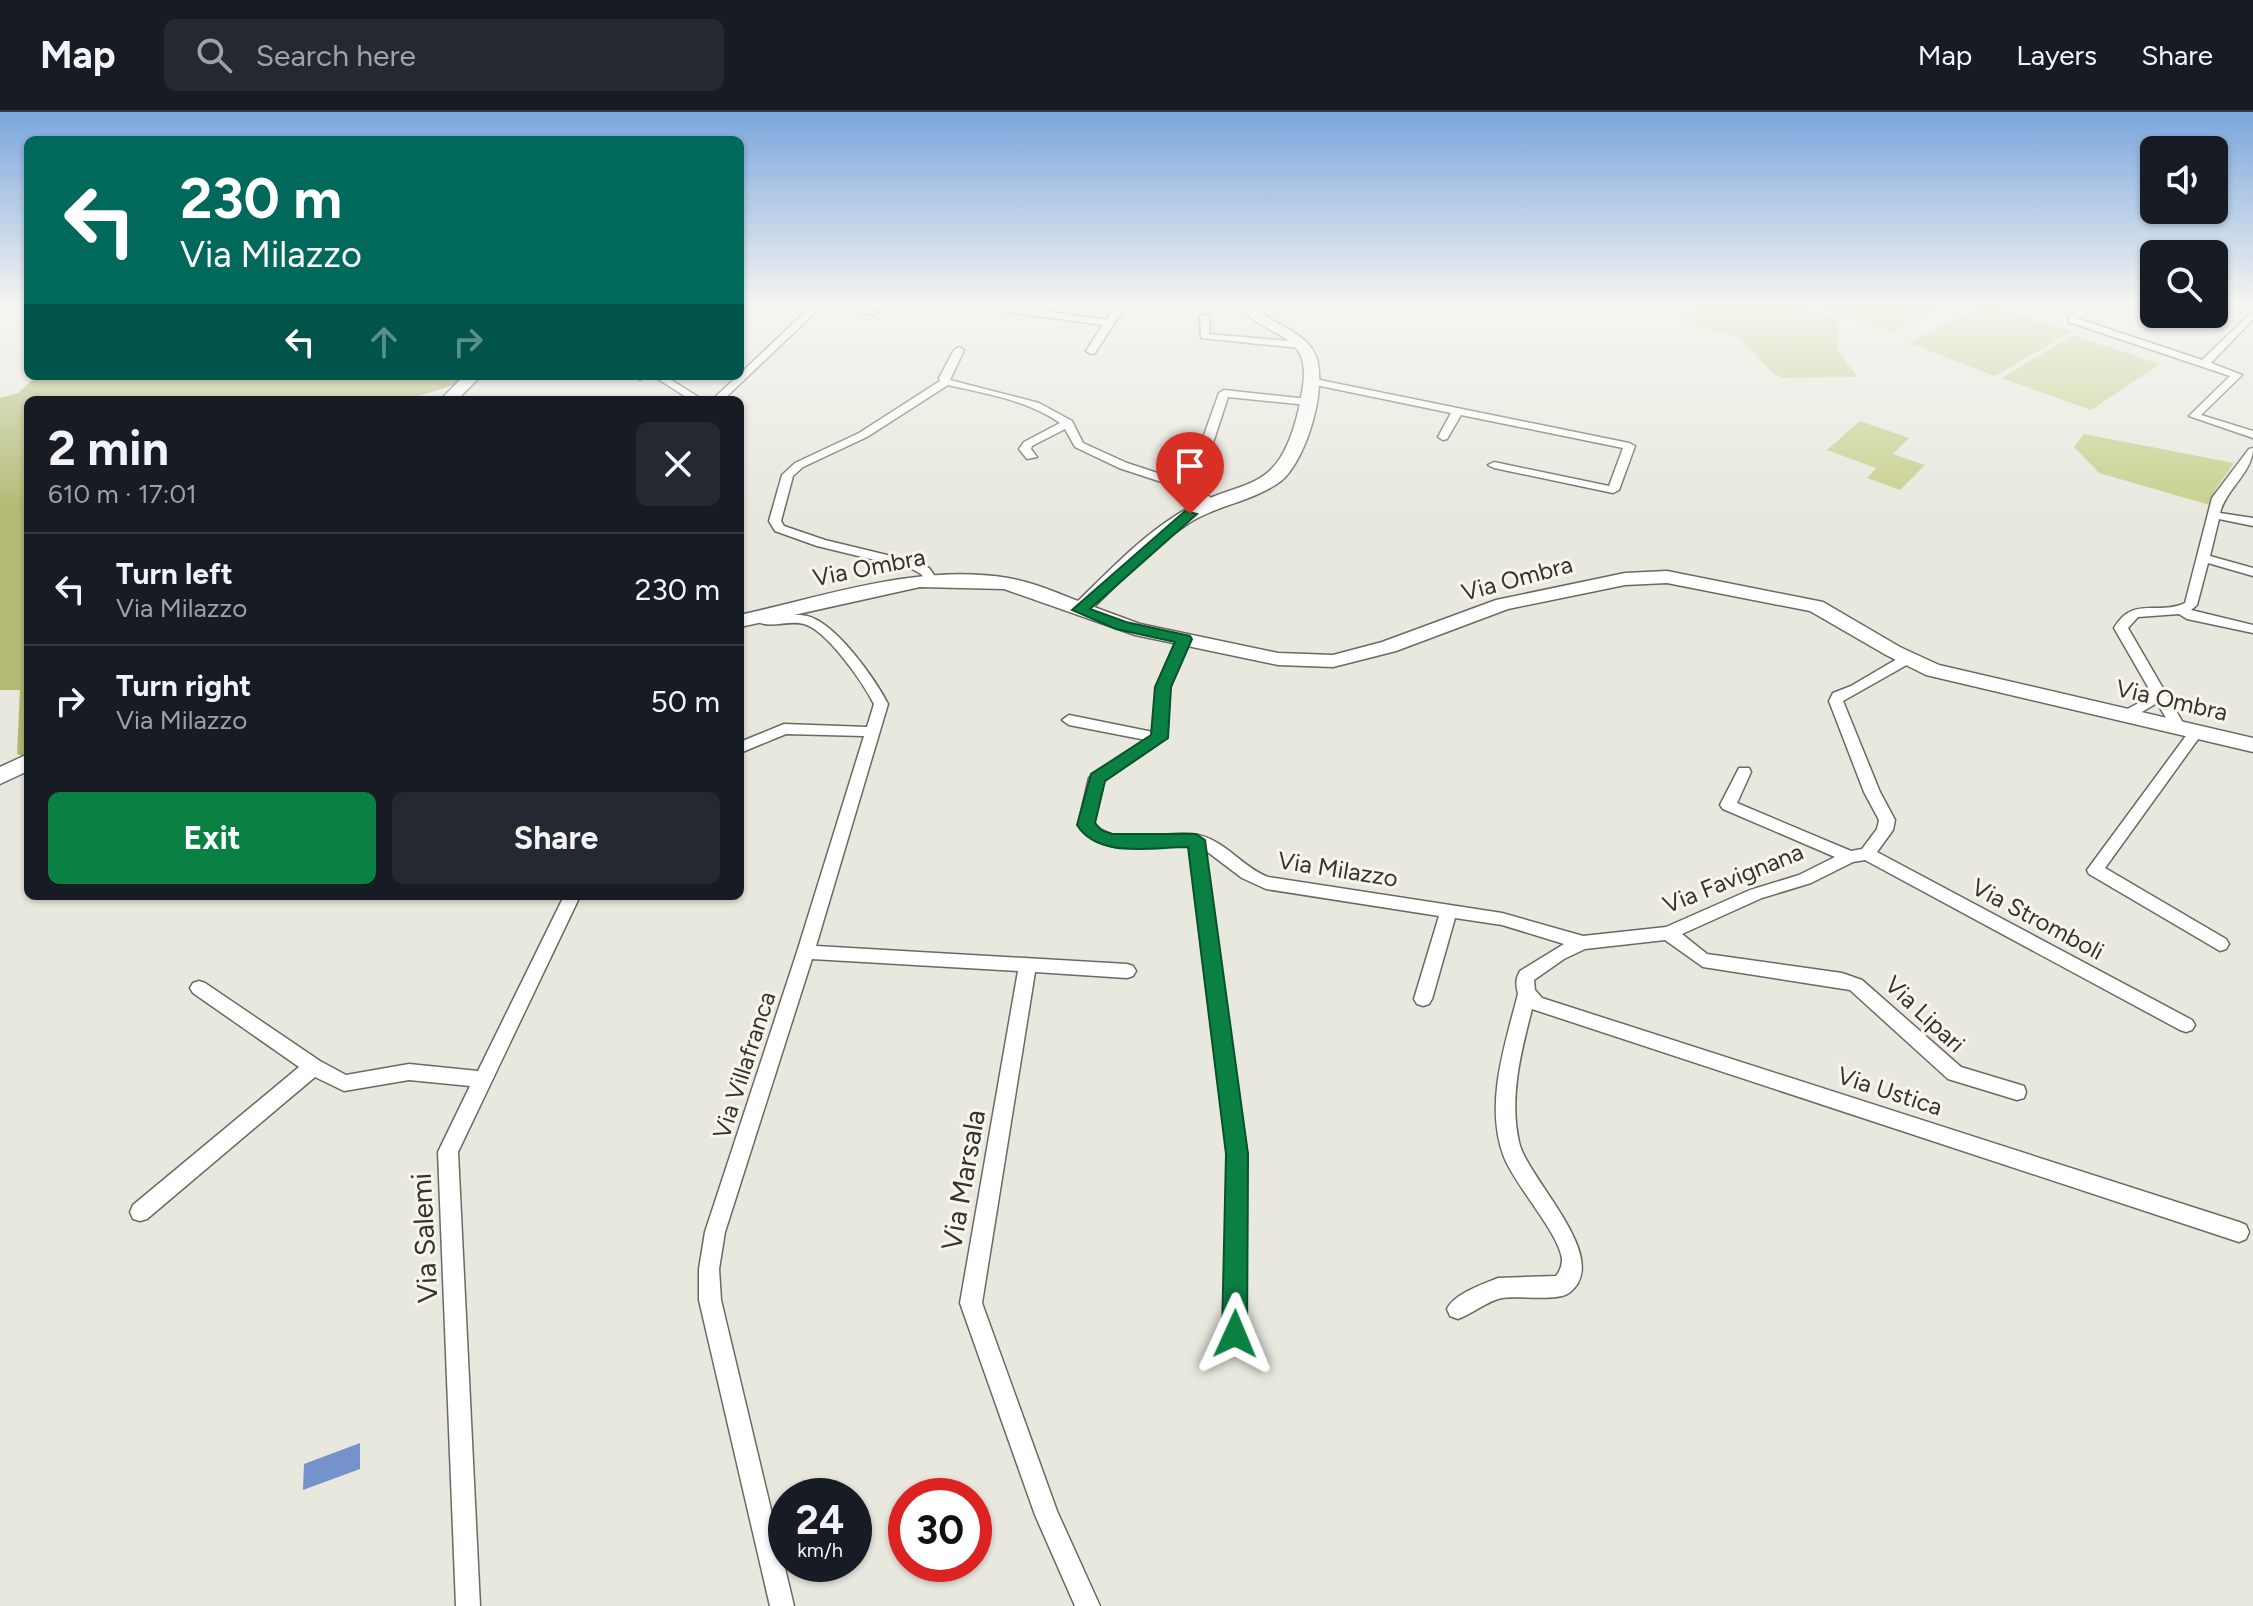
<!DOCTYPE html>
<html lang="en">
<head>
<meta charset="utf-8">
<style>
  body { margin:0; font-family:Figtree,sans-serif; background:#242831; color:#f1f3f6; height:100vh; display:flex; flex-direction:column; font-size:30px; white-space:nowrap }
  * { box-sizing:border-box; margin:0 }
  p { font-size:26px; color:#9ea1a6 }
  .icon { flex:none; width:44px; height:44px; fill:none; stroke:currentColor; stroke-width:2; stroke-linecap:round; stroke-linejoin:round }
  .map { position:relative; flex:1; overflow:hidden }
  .details { position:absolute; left:24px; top:284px; width:720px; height:504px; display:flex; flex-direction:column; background:#171b24; border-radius:12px; box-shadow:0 2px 6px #0004 }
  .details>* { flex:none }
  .banner { position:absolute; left:24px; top:24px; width:720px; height:244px; border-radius:12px; box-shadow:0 2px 6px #0004; background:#00695c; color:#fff; overflow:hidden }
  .controls { position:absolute; left:2140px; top:24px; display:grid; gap:16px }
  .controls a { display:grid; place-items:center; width:88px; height:88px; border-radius:12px; background:#171b24; box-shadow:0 2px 6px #0004; font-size:40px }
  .speed { position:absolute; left:768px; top:1366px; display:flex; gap:16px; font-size:40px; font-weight:700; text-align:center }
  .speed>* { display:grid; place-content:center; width:104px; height:104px; border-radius:50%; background:#171b24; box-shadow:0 2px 6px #0004; line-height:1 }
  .speed small { font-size:20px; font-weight:400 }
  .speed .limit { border:12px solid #d22; background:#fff; color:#111 }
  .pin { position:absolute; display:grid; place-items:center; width:68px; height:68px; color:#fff; margin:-82px -34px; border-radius:50% 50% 50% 0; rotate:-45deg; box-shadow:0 0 8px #0007 }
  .pin .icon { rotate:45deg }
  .me { position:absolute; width:88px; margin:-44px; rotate:1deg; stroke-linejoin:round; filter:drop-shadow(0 0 6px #0008) }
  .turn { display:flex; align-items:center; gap:28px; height:168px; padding:0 24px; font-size:36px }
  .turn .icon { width:104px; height:104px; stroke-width:2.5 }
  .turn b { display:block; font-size:56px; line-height:68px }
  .lanes { display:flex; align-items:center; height:76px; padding:0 24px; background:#0003; justify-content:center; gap:40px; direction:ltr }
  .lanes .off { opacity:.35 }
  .round { display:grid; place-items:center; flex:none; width:84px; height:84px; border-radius:12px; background:#242831 }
  .summary { display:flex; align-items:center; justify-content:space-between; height:136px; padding:0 24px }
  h1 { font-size:48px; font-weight:700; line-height:60px }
  .action { display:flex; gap:16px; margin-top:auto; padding:16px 24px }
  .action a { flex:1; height:92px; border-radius:12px; background:#0b8043; color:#fff; font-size:32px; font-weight:700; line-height:92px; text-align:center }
  .action a+a { background:#242831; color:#f1f3f6 }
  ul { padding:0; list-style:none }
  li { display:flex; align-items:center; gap:24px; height:112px; padding:0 24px; border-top:2px solid #363941 }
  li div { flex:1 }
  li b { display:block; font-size:30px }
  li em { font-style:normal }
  header { display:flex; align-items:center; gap:48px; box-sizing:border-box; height:112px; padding:0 40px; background:#171b24; border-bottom:2px solid #363941 }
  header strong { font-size:38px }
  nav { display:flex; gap:44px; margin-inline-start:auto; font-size:28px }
  .search { width:560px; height:72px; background:#242831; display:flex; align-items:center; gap:20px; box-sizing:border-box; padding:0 28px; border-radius:12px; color:#9ea1a6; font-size:30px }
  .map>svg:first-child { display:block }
</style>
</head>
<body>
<header>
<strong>Map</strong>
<div class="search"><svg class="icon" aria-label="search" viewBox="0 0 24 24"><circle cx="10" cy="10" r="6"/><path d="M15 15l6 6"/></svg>Search here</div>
<nav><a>Map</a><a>Layers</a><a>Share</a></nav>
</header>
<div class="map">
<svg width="2253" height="1494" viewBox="0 0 2253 1494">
  <rect width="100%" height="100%" fill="#e9e8df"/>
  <g fill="#c7cf8c">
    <polygon points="1701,190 1795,190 1839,210 1837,237 1857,265 1784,266 1775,263 1738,224 1686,211 1685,207"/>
    <polygon points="1807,190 1950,190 1893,220"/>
    <polygon points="1986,191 2071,220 1995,264 1909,231"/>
    <polygon points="2073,223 2160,252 2091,298 2002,266"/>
    <polygon points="1860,309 1909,326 1893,342 1925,353 1900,378 1867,366 1876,356 1827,338"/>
    <polygon points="2084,322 2234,351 2215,378 2210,393 2099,361 2074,335"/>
  </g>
  <polygon fill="#b2ba74" points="37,264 466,264 457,272 406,288 28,288 28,644 25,645 17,642 20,578 0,578 0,286 18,281"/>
  <polygon fill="#7592cc" points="360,1331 360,1357 303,1378 304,1352"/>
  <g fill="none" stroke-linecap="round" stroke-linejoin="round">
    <defs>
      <g id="street">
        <polygon points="816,190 826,190 723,288 712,288"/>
        <polygon points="827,190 843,190 879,200 874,203"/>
        <polygon points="1118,190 1128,190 1095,241 1091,242 1086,239 1103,213 1002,199 997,196 1002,193 1107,208"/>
        <polygon points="2074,190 2088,190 2094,193 2079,207 2202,248 2253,199 2253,207 2211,251 2242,263 2201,303 2253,319 2253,326 2189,304 2230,264 2069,210 2069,206 2082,194"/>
        <polygon points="1205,202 1210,205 1209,222 1300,230 1305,233 1300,236 1201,226 1200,205"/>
        <path d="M959 235 964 238 950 268 1039 291 1072 309 1083 331 1127 351 1191 372 1220 392 1214 396 1210 394 1183 377 1119 356 1075 335 1065 317 1032 334 1031 337 1037 345 1027 347 1019 337 1024 330 1060 311C1027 288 987 282 948 273L867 325 803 355 793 364 781 409 784 414 825 428 920 451 929 456 937 467 935 470H927L921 462 912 457 817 434 775 419 769 409 782 363 795 351 859 321 940 269 939 266 954 238Z"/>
        <polygon points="646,264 640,268 635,265 636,264"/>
        <polygon points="653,264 665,264 703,288 691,288"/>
        <polygon points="1310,266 1629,331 1635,334 1619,378 1613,381 1494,356 1488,353 1494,350 1609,374 1623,336 1461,303 1447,327 1443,328 1438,325 1451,301 1306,271 1306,267"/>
        <polygon points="1224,278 1308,287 1313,290 1308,293 1228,285 1210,340 1200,342 1198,340 1219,281"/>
        <path d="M2253 336C2253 360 2226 377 2220 401L2253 406V414L2219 407 2210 444 2253 456V464L2208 451 2197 493 2191 498 2253 513V521L2187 507 2179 502 2138 505 2128 516 2186 616 2179 621 2174 619 2157 591 2130 607H2120L2118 604 2120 601 2144 588 2148 575 2114 516C2133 483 2158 504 2185 491L2212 386 2249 337Z"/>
        <path d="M757 501C776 507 789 500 807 504 836 511 875 567 888 592L816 834 1127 852 1133 854 1136 859 1133 864 1127 866 1035 860 982 1191 1057 1399 1100 1494H1075L1035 1403 960 1191 1018 859 812 847 725 1120 719 1157 721 1188 794 1494H770L699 1188V1157L705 1120 797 840 864 624 786 622 740 641V630L784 612 867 615 874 592C864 572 827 518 804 512 786 507 767 520 750 505Z"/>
        <path d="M1184 523 1191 527 1170 575 1167 626 1104 669 1094 712C1121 738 1165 716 1198 723 1226 729 1242 755 1268 765L1502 801 1583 824 1666 815 1750 778 1799 763 1835 745 1723 697 1720 693 1739 656H1749L1751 660 1737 691 1851 739 1862 737 1877 717 1879 708 1864 680 1829 589 1833 581 1851 574 1902 544H1912V550L1843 589 1880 680 1895 708 1893 718 1877 740 2192 908 2195 913 2192 918 2186 920 2180 918 1865 748 1853 750 1811 771 1762 786 1682 822 1707 842 1842 861 1862 868 1961 955 2024 974 2026 980 2024 986 2017 988 1948 967 1850 878 1703 855 1665 828 1585 837 1564 847 1534 868 1535 878 1542 886 2239 1110 2246 1113 2249 1120 2246 1127 2239 1130 1532 897C1521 940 1509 985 1519 1030 1527 1067 1614 1147 1569 1181 1556 1190 1518 1183 1502 1186 1487 1189 1472 1202 1458 1207L1450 1204 1447 1197C1454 1182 1483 1172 1498 1166L1556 1164C1560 1159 1562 1154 1562 1147 1559 1121 1516 1075 1504 1045 1484 993 1505 933 1518 882 1516 873 1515 868 1520 859L1564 832 1502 813 1455 806 1432 887 1429 892 1423 894 1417 892 1414 887 1439 804 1266 777 1242 766 1205 738 1247 1042 1246 1222 1243 1230 1235 1233 1227 1230 1224 1222 1227 1042 1189 734C1153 731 1103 749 1078 713L1089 666 1146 628 1069 613 1062 608 1069 603 1153 620 1156 575 1177 527Z"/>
        <polygon points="2196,615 2203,620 2201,623 2105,756 2226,827 2229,832 2226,837 2220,839 2089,762 2087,758 2191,617"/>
        <polygon points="564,784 580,784 458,1040 480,1494 456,1494 438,1040 470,974 409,968 344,979 315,965 147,1107 140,1109 133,1107 130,1100 133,1093 299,955 193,881 190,876 193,871 199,869 205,871 320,949 346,963 409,952 478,959"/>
      </g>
      <g id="secondary">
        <path d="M1246 190H1260L1259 198 1263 202C1279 214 1301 220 1313 238 1331 267 1307 348 1281 369 1253 390 1215 393 1186 413 1152 436 1123 466 1094 495L1140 512 1278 541 1333 543 1382 530 1496 488 1625 461 1667 459 1823 490 1900 535 1939 553 2253 626V640L1926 563 1886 543 1810 499 1667 471 1625 473 1508 497 1396 539 1333 555 1278 553 1135 523 1004 477 920 475 740 515V503C826 484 919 451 1008 466 1032 470 1055 480 1078 489 1109 459 1139 427 1175 404 1241 361 1277 391 1299 296 1302 280 1308 258 1300 242 1291 223 1261 217 1247 202Z"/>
        <polygon points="464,264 481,264 457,288 440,288"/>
        <polygon points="28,642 28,659 0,672 0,655"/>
      </g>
    </defs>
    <use href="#street" stroke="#6b6961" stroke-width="3"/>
    <use href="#secondary" stroke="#6b6961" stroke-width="3"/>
    <use href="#street" fill="#fff" fill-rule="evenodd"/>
    <use href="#secondary" fill="#fff" fill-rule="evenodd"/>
  </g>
  <linearGradient id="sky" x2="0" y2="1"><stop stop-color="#7aa6dd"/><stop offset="0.48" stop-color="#f5f5f1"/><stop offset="1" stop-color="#f5f5f1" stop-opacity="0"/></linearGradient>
  <rect width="2253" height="399" fill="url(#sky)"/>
  <path fill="#0b8043" stroke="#07532c" stroke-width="2" d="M1185 399 1197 402 1090 497 1126 510 1190 524 1192 527 1171 575 1168 626 1105 669 1095 711 1101 718 1112 722H1196L1205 728 1248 1042 1247 1222 1243 1231 1235 1235 1226 1231 1222 1222 1226 1042 1188 735C1152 735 1098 747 1077 713L1091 662 1151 623 1155 575 1175 530 1116 517 1072 498Z"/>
  <g text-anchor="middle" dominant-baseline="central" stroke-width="6" stroke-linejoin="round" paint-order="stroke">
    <g font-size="24" fill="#343330" stroke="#f7f5ec">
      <text transform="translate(869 455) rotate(-11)">Via Ombra</text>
      <text transform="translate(1517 466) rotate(-15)">Via Ombra</text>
      <text transform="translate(2172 588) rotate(13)">Via Ombra</text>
      <text transform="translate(1338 757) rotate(9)">Via Milazzo</text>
      <text transform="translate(1733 766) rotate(-22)">Via Favignana</text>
      <text transform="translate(2038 807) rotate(28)">Via Stromboli</text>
      <text transform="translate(1925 902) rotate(43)">Via Lipari</text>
      <text transform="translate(744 953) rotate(-72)">Via Villafranca</text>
      <text transform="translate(1890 979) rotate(18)">Via Ustica</text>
    </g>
    <g font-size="28" fill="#343330" stroke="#f7f5ec">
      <text transform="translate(963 1068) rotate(-80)">Via Marsala</text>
      <text transform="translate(424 1126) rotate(-93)">Via Salemi</text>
    </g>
  </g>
</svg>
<div class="controls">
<a><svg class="icon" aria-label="sound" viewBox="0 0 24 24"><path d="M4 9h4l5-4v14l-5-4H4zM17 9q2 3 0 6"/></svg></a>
<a><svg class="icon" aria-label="search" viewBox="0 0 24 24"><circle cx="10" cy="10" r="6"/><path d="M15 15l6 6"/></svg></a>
</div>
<div class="speed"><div>24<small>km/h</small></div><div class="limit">30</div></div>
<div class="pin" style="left:1190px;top:402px;background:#d93025"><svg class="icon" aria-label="arrive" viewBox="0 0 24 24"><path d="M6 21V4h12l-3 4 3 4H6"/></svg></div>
<svg class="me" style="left:1235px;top:1222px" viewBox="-20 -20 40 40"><path d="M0-17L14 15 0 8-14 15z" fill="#0b8043" stroke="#fff" stroke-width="4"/></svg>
<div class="banner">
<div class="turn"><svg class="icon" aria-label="left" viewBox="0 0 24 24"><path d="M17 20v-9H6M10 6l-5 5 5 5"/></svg><div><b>230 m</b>Via Milazzo</div></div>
<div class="lanes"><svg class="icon" aria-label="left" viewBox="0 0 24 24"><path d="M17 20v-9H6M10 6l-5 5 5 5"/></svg><svg class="icon off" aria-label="ahead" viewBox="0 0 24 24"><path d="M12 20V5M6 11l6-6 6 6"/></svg><svg class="icon off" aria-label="right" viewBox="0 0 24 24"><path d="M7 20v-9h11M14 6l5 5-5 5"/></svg></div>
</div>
<section class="details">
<div class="summary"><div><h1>2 min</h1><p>610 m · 17:01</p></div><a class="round"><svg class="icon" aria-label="close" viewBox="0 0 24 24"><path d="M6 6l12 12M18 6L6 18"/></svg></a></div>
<ul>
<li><svg class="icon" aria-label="left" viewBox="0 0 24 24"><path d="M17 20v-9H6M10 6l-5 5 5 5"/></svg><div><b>Turn left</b><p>Via Milazzo</p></div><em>230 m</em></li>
<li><svg class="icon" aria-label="right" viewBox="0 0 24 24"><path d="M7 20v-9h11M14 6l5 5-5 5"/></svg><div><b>Turn right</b><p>Via Milazzo</p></div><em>50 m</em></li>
</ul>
<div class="action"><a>Exit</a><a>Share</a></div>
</section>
</div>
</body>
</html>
